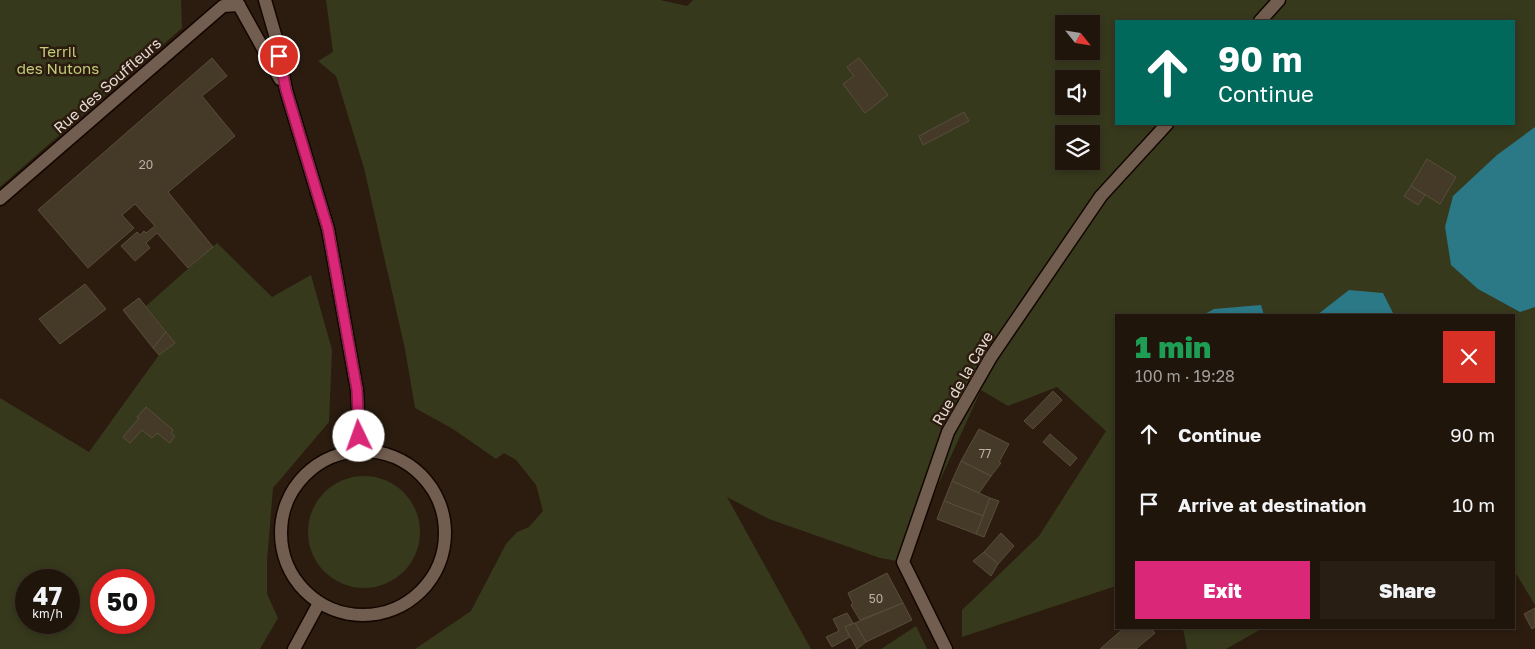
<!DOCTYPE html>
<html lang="en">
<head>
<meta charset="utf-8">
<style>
  body { margin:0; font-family:"Golos Text",sans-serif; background:#281e14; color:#f1f3f6; height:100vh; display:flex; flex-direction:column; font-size:19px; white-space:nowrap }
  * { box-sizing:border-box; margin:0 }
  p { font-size:16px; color:#a29f9d }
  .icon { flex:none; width:28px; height:28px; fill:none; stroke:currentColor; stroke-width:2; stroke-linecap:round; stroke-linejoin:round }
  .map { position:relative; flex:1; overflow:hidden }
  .drawer { position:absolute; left:1115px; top:314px; width:400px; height:315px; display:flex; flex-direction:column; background:#20150b; border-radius:0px; box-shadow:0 2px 8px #0003,0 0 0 1px #3d342c }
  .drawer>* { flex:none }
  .banner { position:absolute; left:1115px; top:20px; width:400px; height:105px; border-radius:0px; box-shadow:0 2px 8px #0003,0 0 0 1px #3d342c; background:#00695c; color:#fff; overflow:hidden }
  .needle { width:32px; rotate:120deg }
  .fabs { position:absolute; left:1055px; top:15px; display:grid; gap:10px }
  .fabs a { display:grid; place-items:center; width:45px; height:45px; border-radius:0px; background:#20150b; box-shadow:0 2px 8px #0003,0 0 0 1px #3d342c; font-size:25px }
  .speed { position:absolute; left:15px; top:569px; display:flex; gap:10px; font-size:25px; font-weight:700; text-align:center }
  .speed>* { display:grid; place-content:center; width:65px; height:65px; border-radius:50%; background:#20150b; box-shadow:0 2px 8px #0003,0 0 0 1px #3d342c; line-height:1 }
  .speed small { font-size:12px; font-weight:400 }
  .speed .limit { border:8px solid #d22; background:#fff; color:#111 }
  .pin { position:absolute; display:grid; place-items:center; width:42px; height:42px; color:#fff; margin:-21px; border:2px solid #fff; border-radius:50%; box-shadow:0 1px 5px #0007 }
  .me { position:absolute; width:55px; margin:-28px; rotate:357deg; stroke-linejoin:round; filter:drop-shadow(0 0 4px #0008) }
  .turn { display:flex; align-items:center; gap:18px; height:105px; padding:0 20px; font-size:22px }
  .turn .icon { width:65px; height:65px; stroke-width:2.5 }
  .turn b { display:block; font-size:35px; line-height:42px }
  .round { display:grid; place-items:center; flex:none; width:52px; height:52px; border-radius:0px; background:#281e14 }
  .head { display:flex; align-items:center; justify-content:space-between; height:85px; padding:0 20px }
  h1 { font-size:30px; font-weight:800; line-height:38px; color:#1e9e55 }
  .button { display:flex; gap:10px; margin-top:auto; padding:10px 20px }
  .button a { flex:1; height:58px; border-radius:0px; background:#db2777; color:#fff; font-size:20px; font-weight:800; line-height:58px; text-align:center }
  .button a+a { background:#281e14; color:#f1f3f6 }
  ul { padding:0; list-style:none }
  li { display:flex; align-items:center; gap:15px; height:70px; padding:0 20px }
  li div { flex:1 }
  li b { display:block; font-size:19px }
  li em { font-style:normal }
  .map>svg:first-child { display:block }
</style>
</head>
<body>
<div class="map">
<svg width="1535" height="649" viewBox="0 0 1535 649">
  <rect width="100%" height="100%" fill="#2b1c0f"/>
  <g fill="#36391c" fill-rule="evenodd">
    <polygon points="0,0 181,0 182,28 0,187"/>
    <path d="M326 0H660L687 6 693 0H1535V605L1514 570V315H1116V586L962 637V610L1039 536 1106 431 1057 387 1008 406 981 390 903 562 880 558 769 519 727 497 811 649H415L471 611 506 544 517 532 529 527 543 511 536 485 516 460 504 453 496 459 453 429 415 408 405 349 364 168 336 76 318 61 333 52ZM1116 21H1514V124H1116ZM1064 24H1091V51H1064ZM1064 79H1091V106H1064ZM1064 134H1091V161H1064Z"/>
    <path d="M217 243 272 297 311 275 332 350 329 422 273 488 267 561V594L278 618 260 649H0V398L89 452 159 355 175 343 146 306ZM26 580H69V622H26ZM101 580H144V622H101Z"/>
    <circle cx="364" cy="532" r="56"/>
    <polygon points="916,626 927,649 881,649"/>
    <polygon points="1183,628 1263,628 1226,649 1187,649"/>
  </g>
  <g fill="#2b7887">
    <polygon points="1535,127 1535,307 1520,312 1478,289 1451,265 1445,227 1453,196 1497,155"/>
    <polygon points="1349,290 1383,293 1394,315 1317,315"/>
    <polygon points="1261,305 1264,315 1203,315 1214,309"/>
  </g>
  <g fill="#453928" stroke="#594d3b">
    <polygon points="212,58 227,76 202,96 235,136 168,192 213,247 188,268 157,233 146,243 150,248 135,261 121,246 137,232 140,235 144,231 146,233 155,226 135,204 122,215 134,228 88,268 38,210"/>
    <polygon points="859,58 888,95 865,113 843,84 854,76 847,67"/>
    <polygon points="964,112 969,121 923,145 919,136"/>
    <polygon points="1427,159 1456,177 1440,204 1411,186"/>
    <polygon points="1411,186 1425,195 1418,205 1404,196"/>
    <polygon points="85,284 106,309 60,344 39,319"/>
    <polygon points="139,298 166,332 153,348 123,310"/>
    <polygon points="166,332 175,343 159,355 153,348"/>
    <polygon points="1053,391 1062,400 1033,429 1024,421"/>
    <polygon points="146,407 173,430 171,433 175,436 170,443 157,433 152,438 142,430 130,443 123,437 139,418 137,417"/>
    <polygon points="979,429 1009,444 999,462 1001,463 991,476 961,461"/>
    <polygon points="1050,434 1077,458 1070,466 1043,442"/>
    <polygon points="961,461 991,476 979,493 952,481"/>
    <polygon points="952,481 990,498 983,516 944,501"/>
    <polygon points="990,498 999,501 984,537 976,534"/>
    <polygon points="944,501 983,516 976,534 937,519"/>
    <polygon points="1001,533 1014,546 998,564 984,552"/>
    <polygon points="984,552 998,564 991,576 973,561"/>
    <polygon points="887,573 903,603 860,620 851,605 853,604 848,593"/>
    <polygon points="903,603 912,620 866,642 855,623"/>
    <polygon points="1535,608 1535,627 1532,629 1524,614"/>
    <polygon points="847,613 853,623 845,627 850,637 832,647 826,637 839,631 833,619"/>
    <polygon points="855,623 866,642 857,649 845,627"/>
    <polygon points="1124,628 1151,628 1155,633 1136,649 1100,649"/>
  </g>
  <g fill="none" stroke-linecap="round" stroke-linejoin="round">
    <defs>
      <g id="street">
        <polyline points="1260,21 1279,0"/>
        <polyline points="0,199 223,6 239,5"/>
        <polyline points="946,649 903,562 948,432 991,357 1101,196 1167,124"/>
      </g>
      <g id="secondary">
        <polyline points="236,0 280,79"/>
        <polyline points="265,0 276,38 286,90 328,229 357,390 360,451"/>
        <circle cx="363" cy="533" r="82"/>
        <polyline points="294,649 319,603"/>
      </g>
    </defs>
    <use href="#street" stroke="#130600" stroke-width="15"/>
    <use href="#secondary" stroke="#130600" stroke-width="15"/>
    <use href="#street" stroke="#725e50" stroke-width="12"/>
    <use href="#secondary" stroke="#725e50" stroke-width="12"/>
  </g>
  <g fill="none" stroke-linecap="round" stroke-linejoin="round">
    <defs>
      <polyline id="route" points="279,56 286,90 328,229 357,390 359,436"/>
    </defs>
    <use href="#route" stroke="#8e194d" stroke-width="12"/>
    <use href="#route" stroke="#db2777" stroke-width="9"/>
  </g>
  <g text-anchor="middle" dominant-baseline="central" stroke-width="5" stroke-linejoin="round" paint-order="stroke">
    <g font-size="12" fill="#bdb1a7">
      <text x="146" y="164">20</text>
      <text x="985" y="453">77</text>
      <text x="876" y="598">50</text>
    </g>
    <g font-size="15" fill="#c1cb78" stroke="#2b1c0f">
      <text x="58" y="51">Terril<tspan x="58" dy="17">des Nutons</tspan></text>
    </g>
    <g font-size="15" fill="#e5d9d1" stroke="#2b1c0f">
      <text transform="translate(107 85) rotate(-41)">Rue des Souffleurs</text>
      <text transform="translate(962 378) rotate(-60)">Rue de la Cave</text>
    </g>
  </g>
</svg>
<div class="fabs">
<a><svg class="needle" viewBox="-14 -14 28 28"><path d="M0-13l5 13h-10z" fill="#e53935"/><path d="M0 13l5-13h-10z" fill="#a29f9d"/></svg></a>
<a><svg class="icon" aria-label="sound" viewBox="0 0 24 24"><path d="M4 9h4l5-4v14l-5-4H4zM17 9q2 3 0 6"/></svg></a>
<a><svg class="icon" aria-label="layers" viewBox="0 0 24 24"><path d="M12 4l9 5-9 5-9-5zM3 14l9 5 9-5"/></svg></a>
</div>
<div class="speed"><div>47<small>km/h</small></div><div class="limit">50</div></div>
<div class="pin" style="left:279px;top:56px;background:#d93025"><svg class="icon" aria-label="arrive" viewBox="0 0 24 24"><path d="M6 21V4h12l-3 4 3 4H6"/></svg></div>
<svg class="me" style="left:359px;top:436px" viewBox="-20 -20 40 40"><circle r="19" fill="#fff"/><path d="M0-13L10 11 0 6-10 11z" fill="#db2777"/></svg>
<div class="banner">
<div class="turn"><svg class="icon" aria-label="ahead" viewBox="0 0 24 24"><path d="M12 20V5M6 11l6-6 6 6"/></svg><div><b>90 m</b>Continue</div></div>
</div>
<section class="drawer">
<div class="head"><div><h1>1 min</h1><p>100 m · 19:28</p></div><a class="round" style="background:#d93025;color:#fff"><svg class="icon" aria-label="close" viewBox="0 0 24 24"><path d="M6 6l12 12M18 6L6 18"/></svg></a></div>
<ul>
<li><svg class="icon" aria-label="ahead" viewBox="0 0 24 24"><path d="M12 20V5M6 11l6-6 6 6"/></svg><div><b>Continue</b></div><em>90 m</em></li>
<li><svg class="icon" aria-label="arrive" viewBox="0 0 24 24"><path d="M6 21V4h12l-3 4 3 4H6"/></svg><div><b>Arrive at destination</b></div><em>10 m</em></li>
</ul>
<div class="button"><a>Exit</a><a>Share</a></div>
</section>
</div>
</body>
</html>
